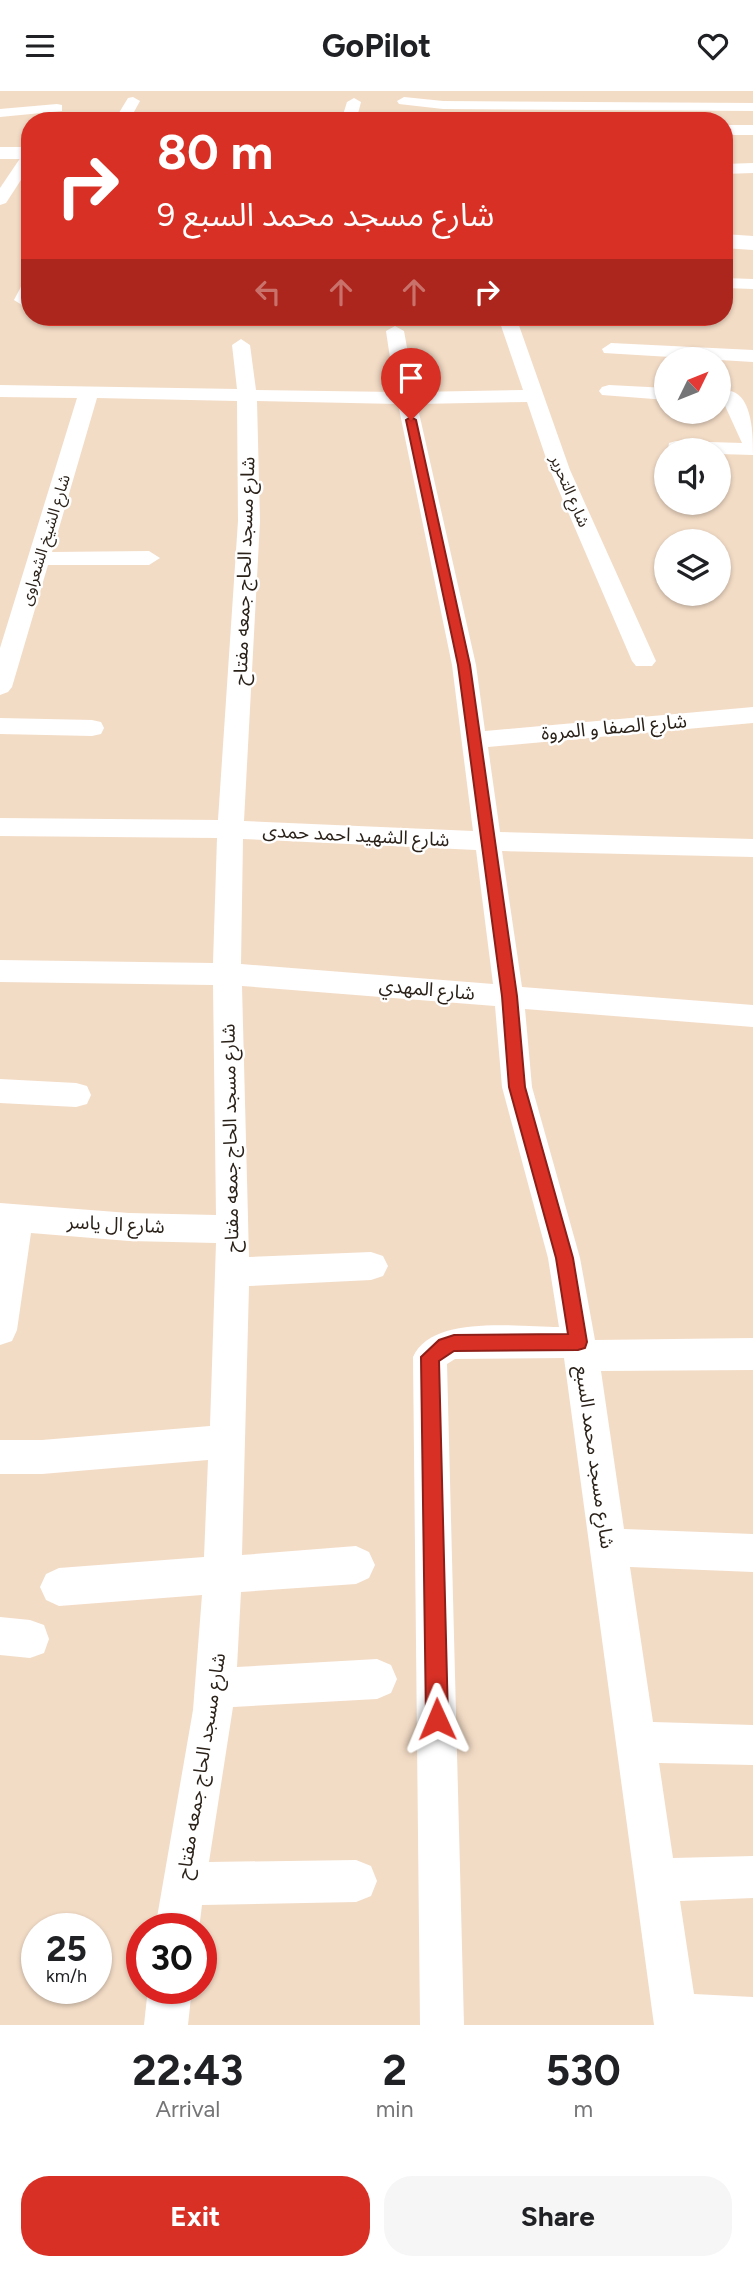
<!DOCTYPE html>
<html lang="en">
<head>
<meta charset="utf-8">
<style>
  body { margin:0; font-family:Figtree,"Noto Sans Arabic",sans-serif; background:#f6f6f6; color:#202124; height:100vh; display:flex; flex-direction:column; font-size:26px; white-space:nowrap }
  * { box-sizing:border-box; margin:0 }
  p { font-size:23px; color:#757577 }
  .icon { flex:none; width:38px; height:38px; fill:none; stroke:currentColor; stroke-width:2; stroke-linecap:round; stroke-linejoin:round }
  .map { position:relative; height:1934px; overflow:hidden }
  .sheet { display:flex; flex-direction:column; background:#fff; flex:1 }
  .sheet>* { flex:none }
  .guide { position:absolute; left:21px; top:21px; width:712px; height:214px; border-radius:28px; box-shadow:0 2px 5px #0004; background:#d93025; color:#fff; overflow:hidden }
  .needle { width:46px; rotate:47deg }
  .tools { position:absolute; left:654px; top:256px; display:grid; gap:14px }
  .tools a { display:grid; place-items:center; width:77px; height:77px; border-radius:50%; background:#fff; box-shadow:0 2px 5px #0004; font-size:35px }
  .speed { position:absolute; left:21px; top:1822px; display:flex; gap:14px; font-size:35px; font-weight:700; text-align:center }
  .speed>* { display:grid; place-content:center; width:91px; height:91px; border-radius:50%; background:#fff; box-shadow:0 2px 5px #0004; line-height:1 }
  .speed small { font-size:18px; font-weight:400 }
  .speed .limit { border:10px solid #d22; background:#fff; color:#111 }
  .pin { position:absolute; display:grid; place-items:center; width:60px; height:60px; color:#fff; margin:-72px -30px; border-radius:50% 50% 50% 0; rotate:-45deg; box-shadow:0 0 7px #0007 }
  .pin .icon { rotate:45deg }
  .me { position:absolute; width:77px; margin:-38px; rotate:359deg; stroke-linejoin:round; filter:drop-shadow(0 0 5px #0008) }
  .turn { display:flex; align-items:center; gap:24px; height:147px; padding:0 21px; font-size:32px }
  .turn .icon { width:91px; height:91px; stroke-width:2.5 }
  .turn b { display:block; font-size:49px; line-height:60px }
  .lanes { display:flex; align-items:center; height:66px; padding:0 21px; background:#0003; justify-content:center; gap:35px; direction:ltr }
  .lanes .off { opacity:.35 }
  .eta { display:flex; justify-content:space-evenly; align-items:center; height:119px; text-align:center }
  .eta b { font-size:42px; font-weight:700; line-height:49px }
  .primary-button { display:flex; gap:14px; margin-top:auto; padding:14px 21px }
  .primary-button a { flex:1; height:80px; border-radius:28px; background:#d93025; color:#fff; font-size:28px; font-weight:700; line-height:80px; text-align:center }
  .primary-button a+a { background:#f6f6f6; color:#202124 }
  header { display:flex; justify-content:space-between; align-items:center; height:91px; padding:0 21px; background:#fff; font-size:32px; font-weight:700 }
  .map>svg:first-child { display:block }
</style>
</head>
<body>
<header><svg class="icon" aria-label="menu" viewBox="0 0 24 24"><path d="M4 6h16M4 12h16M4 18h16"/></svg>GoPilot<svg class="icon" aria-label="heart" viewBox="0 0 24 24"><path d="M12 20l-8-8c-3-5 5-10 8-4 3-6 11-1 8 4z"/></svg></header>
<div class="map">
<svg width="753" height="1934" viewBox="0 0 753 1934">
  <rect width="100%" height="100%" fill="#f3dcc6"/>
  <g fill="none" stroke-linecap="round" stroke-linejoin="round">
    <g fill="#fff" fill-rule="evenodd">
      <polygon points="133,6 140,10 129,30 114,30 128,7"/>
      <polygon points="404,6 443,10 753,12 753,20 443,18 399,13 397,10"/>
      <polygon points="354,7 361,11 356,30 341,30 347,11"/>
      <polygon points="57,13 62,14 62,20 0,26 0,18"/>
      <rect x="724" y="34" width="29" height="10"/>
      <polygon points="30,58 30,75 6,112 0,114 0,97 25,60"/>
      <polygon points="753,72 753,82 724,83 724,73"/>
      <polygon points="724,187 753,188 753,198 724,197"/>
      <polygon points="30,189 30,219 14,209 24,190"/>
      <path d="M498 226H516L570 379 656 570 652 575H636L632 570 550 379 527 311 417 313 476 574 485 640 753 616V632L488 656 500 741 753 748V766L502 760 522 896 753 914V936L525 918 532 996 580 1167 595 1249 753 1247V1279L601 1280 624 1438 753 1443V1481L630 1476 653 1631 753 1634V1674L659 1672 673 1767 753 1765V1807L680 1810 694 1903 753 1906V1934H654L564 1267 455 1268 447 1273 464 1934H420L413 1266C432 1223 518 1236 559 1236L548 1167 502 996 495 915 242 895 249 1166 371 1161 383 1165 388 1175 383 1185 371 1189 249 1195 242 1464 356 1455 369 1461 375 1474 369 1487 356 1493 241 1501 237 1576 377 1568 391 1574 397 1588 391 1602 377 1608 233 1616 209 1771 356 1769 371 1775 377 1790 371 1805 356 1811 202 1814 199 1838H155L193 1619 202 1504 59 1515 46 1509 40 1496 46 1483 59 1477 204 1466 208 1369 42 1383H0V1349H42L210 1335 216 1152 129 1150 31 1142 17 1239 12 1250 0 1254V1112L129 1122 216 1124 213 894 0 891V869L213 872 217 747 0 745V727L218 729 238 430 237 310 97 307 52 461 149 460 160 467 149 474H48L12 596 8 601 0 604V557L77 307 0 306V294L237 298 232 254 241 248 250 254 256 299 395 301 386 240 395 235 404 240 415 301 523 299ZM257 310 398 313 452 574 473 740 244 730 260 430ZM243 748 476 759 493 893 241 873Z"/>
      <polygon points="611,252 753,259 753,271 604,262 602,258"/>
      <polygon points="609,294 667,297 667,309 602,304 599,300 602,296"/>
      <path d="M731 300C753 306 753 345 753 364L719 363V359H668L669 352 676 350 742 352 721 306Z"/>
      <polygon points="0,627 92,629 101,631 104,637 101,643 92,645 0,643"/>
      <polygon points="0,988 76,992 87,995 91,1004 87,1013 76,1016 0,1012"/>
      <polygon points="0,1526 30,1529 44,1534 49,1548 44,1562 30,1567 0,1564"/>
      <polygon points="148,1897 192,1897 188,1934 144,1934"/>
    </g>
    <g fill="#fff" fill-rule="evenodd">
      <rect x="0" y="56" width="30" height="12"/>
      <polygon points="724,143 753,145 753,159 724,157"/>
    </g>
  </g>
  <polygon fill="#d93025" stroke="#8d1f18" stroke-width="2" points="411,326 416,329 470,574 517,905 525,996 573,1167 587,1251 585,1257 578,1259 454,1260 439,1270 448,1628 444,1636 437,1639 429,1636 426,1628 421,1266 439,1249 454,1244 568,1243 556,1167 509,996 502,905 458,574 406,329"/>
  <g text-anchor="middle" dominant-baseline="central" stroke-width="5" stroke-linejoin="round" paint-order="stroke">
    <g font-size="16" fill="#2a2119" stroke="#fff">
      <text transform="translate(570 400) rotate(67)">شارع التحرير</text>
      <text transform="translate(45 449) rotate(-73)">شارع الشيخ الشعراوى</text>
    </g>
    <g font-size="19" fill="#2a2119" stroke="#fff">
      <text transform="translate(244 480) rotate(-88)">شارع مسجد الحاج جمعه مفتاح</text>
      <text transform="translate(614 636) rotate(-5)">شارع الصفا و المروة</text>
      <text transform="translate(356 744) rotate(3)">شارع الشهيد احمد حمدى</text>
      <text transform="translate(427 898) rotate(5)">شارع المهدي</text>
      <text transform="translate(230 1047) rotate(-91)">شارع مسجد الحاج جمعه مفتاح</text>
      <text transform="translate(116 1133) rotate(3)">شارع ال ياسر</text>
      <text transform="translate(595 1366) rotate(82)">شارع مسجد محمد السبع</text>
      <text transform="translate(201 1675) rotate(-81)">شارع مسجد الحاج جمعه مفتاح</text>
    </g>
  </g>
</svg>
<div class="tools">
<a><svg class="needle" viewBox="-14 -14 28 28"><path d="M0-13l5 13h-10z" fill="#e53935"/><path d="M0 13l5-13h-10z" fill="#757577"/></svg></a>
<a><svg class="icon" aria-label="sound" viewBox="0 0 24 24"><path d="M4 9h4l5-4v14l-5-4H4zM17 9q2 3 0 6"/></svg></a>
<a><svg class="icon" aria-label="layers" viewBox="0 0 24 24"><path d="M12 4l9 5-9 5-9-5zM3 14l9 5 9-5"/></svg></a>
</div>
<div class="speed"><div>25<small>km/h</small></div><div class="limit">30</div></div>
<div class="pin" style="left:411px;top:329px;background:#d93025"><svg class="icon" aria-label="arrive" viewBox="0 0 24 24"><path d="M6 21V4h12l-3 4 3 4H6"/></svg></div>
<svg class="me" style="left:437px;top:1628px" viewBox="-20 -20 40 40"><path d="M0-17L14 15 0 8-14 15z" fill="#d93025" stroke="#fff" stroke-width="4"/></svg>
<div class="guide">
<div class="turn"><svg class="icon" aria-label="right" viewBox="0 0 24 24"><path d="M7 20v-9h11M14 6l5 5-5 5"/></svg><div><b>80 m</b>شارع مسجد محمد السبع 9</div></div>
<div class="lanes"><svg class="icon off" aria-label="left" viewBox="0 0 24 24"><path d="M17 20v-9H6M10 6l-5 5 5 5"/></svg><svg class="icon off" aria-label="ahead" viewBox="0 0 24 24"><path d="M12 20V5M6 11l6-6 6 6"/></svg><svg class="icon off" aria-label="ahead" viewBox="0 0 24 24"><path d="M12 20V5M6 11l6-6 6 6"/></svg><svg class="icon" aria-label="right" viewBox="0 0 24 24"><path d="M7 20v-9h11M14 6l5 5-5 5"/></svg></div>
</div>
</div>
<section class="sheet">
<div class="eta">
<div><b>22:43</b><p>Arrival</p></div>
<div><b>2</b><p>min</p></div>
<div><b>530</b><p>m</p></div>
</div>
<div class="primary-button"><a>Exit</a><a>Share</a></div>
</section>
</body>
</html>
